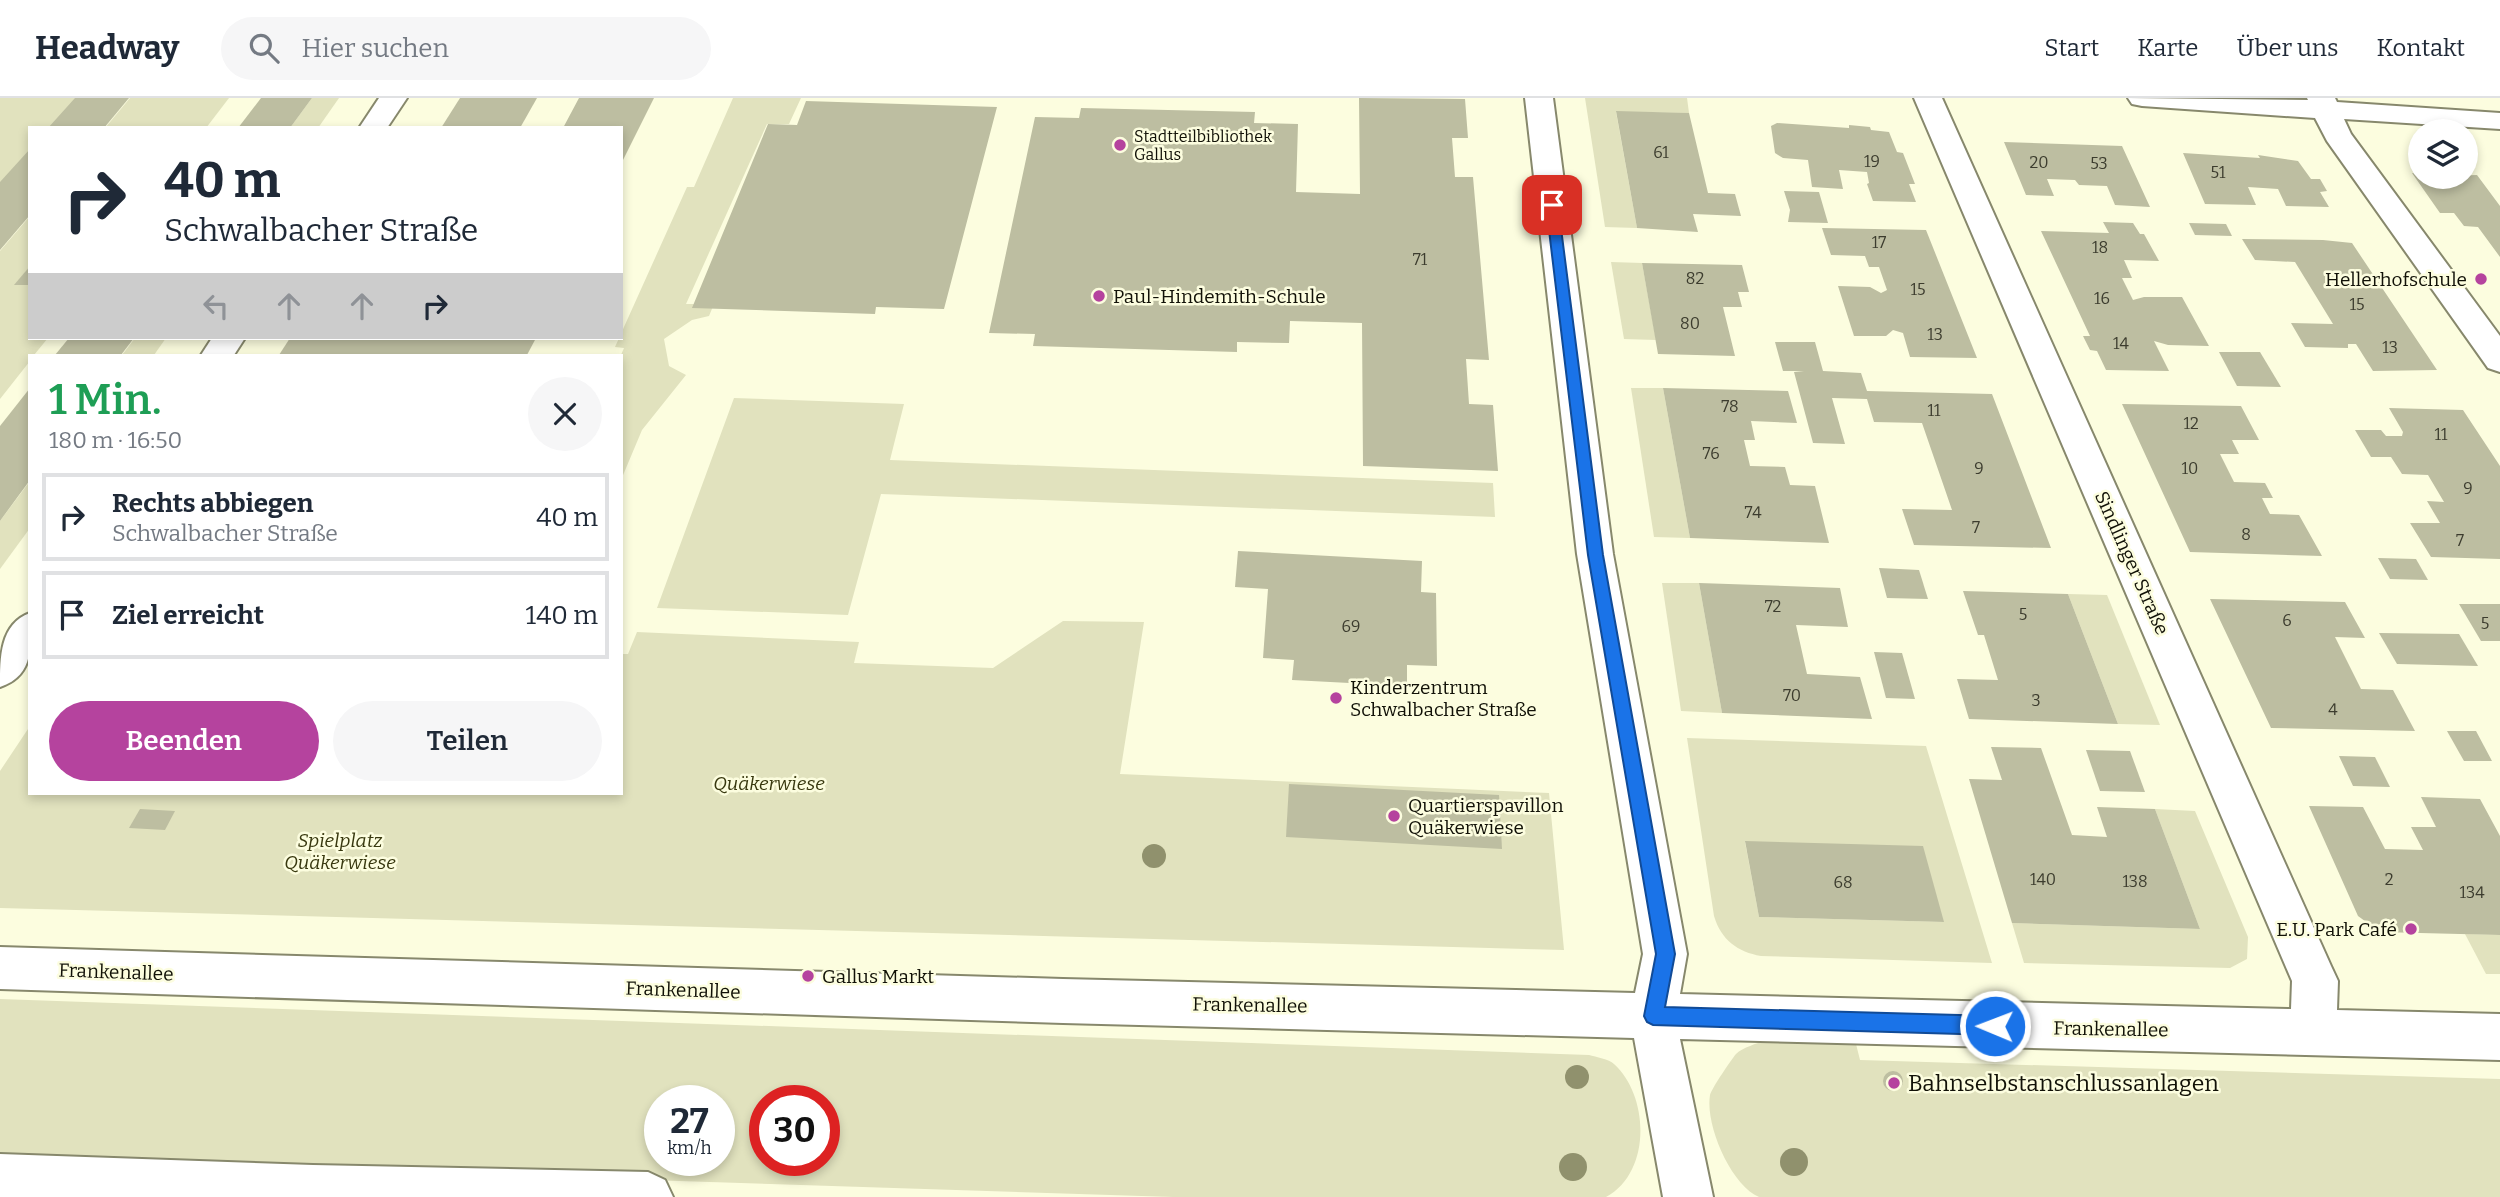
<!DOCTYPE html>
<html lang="de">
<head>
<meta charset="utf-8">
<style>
  body { margin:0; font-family:Bitter,serif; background:#f6f6f7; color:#1f2937; height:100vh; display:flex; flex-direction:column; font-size:26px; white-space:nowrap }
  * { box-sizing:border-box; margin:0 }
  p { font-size:23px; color:#747a83 }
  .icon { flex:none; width:38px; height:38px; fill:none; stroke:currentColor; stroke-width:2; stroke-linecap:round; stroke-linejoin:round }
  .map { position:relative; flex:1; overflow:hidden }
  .details { position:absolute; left:28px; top:256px; width:595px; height:441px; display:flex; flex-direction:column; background:#fff; border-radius:0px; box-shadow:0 4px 10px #0003 }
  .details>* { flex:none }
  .banner { position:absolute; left:28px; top:28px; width:595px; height:214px; border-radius:0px; box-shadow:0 4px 10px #0003; background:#fff; color:#1f2937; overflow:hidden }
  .fabs { position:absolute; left:2408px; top:21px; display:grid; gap:14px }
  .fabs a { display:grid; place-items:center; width:70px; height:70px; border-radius:50%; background:#fff; box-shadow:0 4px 10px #0003; font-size:35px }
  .speed { position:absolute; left:644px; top:987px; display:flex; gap:14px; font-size:35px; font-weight:700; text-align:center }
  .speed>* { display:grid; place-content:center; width:91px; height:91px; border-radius:50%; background:#fff; box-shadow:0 4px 10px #0003; line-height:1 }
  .speed small { font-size:18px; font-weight:400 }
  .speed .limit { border:10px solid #d22; background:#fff; color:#111 }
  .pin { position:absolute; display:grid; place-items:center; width:60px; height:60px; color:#fff; margin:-30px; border-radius:14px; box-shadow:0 4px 10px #0006 }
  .me { position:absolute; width:77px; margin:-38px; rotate:271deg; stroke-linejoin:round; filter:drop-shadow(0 0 5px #0008) }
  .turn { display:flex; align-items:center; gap:24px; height:147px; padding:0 21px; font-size:32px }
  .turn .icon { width:91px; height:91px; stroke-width:2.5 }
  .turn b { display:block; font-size:49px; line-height:60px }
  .lanes { display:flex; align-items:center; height:66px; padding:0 21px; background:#0003; justify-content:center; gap:35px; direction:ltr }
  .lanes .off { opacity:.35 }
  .round { display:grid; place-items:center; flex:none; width:74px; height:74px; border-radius:37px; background:#f6f6f7 }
  .head { display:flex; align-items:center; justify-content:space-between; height:119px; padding:0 21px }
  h1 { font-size:42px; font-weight:600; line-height:52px; color:#1e9e55 }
  .primary-button { display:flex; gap:14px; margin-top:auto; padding:14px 21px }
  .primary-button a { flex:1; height:80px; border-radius:42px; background:#b5439e; color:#fff; font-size:28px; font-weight:600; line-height:80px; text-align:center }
  .primary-button a+a { background:#f6f6f7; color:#1f2937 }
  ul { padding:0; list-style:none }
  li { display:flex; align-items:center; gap:21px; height:88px; margin:0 14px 10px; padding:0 7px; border:4px solid #e0e1e3; border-radius:0px }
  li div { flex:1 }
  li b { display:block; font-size:26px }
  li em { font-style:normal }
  header { display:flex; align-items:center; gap:42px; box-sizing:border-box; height:98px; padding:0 35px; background:#fff; border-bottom:2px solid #e0e1e3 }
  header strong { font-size:33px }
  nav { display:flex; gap:38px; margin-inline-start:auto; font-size:24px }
  .search { width:490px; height:63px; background:#f6f6f7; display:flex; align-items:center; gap:18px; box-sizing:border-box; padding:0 24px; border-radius:38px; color:#747a83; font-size:26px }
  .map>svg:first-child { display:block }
</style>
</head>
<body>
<header>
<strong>Headway</strong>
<div class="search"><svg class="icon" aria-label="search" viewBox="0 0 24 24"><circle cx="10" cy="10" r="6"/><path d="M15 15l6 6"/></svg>Hier suchen</div>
<nav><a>Start</a><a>Karte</a><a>Über uns</a><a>Kontakt</a></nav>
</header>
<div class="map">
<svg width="2500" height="1099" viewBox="0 0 2500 1099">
  <rect width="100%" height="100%" fill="#fcfddf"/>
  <g fill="#e1e2be" fill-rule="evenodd">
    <polygon points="0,0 76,0 50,30 30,30 30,52 0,86"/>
    <polygon points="130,0 229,0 206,30 105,30"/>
    <polygon points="312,0 339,0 318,30 290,30"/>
    <polygon points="733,0 801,0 789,26 767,26 686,206 714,206 709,218 692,222 664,241 669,268 686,277 642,332 621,382 621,257 624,250 615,249 687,89 694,89"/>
    <polygon points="1585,0 1687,0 1689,15 1616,14 1637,130 1605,129"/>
    <polygon points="30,118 30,168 15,187 30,187 30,240 48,240 34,257 30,257 30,263 0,301 0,153"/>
    <polygon points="1611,164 1642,165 1656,242 1624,241"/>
    <polygon points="135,240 166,240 154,257 122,257"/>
    <polygon points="1631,290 1663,290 1690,440 1654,439"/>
    <polygon points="734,300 904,306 890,362 1493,385 1495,419 881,396 848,517 657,510"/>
    <polygon points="30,383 30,430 0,471 0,423"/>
    <polygon points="1662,485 1699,485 1722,615 1681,613"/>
    <polygon points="2068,496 2107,497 2160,627 2118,626"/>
    <polygon points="1063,523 1144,524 1120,676 1549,695 1564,852 0,810 0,673 30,628 30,695 621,695 621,556 628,556 637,534 859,544 854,565 993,570"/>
    <path d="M1687 640 1926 648 1992 865 1761 858C1738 854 1721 842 1714 818ZM1745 744 1944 824 1759 819Z"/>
    <polygon points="2155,711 2195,713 2248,839 2247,861 2230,870 2024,865 2012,825 2200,831"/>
    <polygon points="2465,836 2500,837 2500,876 2486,876"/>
    <path d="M0 901 1589 957C1596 959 1609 961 1614 966 1650 999 1651 1075 1606 1099H1173L0 1061ZM660 1003H719V1062H660ZM765 1003H824V1062H765Z"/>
    <path d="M1765 942H1855L1860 962 2500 981V1099H1759C1731 1087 1705 1027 1710 997 1712 990 1731 962 1736 956 1743 949 1757 946 1765 942Z"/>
  </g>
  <g fill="#bdbea1">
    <polygon points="75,0 129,0 104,30 48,30"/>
    <polygon points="261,0 312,0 290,30 238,30"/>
    <polygon points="460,0 537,0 520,30 441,30"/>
    <polygon points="579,0 654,0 621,66 621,30 563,30"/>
    <polygon points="1359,0 1465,1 1468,40 1452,40 1455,79 1473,79 1489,262 1466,261 1469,306 1493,307 1498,373 1363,368 1362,225 1290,223 1289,245 1237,244 1237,254 1033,248 1035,236 989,235 1035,19 1079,20 1081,10 1255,14 1254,25 1298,26 1296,94 1360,96"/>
    <polygon points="806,3 997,9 944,211 876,209 875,216 692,210 768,26 797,27"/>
    <polygon points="1616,13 1689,15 1708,95 1735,96 1741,118 1693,116 1698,134 1637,130"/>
    <polygon points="1777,25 1849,30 1849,27 1870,29 1871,32 1889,34 1897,54 1903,55 1915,86 1909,86 1916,104 1873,103 1867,86 1869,85 1867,74 1839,72 1843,91 1812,89 1808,62 1783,60 1775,55 1771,28"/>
    <polygon points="2004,44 2122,48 2150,109 2115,107 2107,88 2079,87 2075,82 2047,81 2054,98 2026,97"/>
    <polygon points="30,51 30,117 0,152 0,84"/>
    <polygon points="2183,55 2260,60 2258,57 2298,63 2311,81 2320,81 2327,93 2320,94 2329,109 2286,108 2278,91 2248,89 2256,107 2205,106"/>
    <polygon points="2412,75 2420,76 2420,79 2477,77 2500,108 2500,159 2478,129 2464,128 2454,115 2440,115"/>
    <polygon points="1784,93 1819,94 1828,125 1788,124 1790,112"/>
    <polygon points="2103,124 2133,125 2140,136 2144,136 2159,163 2124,162 2132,180 2122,180 2133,202 2144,199 2182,199 2209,248 2168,247 2154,243 2169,273 2106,272 2097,253 2090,252 2083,238 2090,238 2041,133 2109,135"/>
    <polygon points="2189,125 2226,126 2232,138 2195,137"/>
    <polygon points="1822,130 1926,132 1977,260 1910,259 1903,235 1893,232 1886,238 1854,238 1838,188 1870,189 1881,195 1887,192 1879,169 1869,169 1865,158 1831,157"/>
    <polygon points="2242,141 2323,142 2352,145 2437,272 2373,273 2356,246 2348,246 2348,250 2305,249 2291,225 2333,226 2295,164 2255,162"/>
    <polygon points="1642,165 1742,167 1749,194 1738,194 1742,209 1723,209 1735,258 1658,256"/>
    <polygon points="30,168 30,187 14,187"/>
    <polygon points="69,240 134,240 121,257 55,257"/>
    <polygon points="290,240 536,240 527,257 279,257"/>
    <polygon points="1775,244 1815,244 1823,273 1861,275 1867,293 1992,296 2051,450 1914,447 1902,411 1952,412 1922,325 1874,324 1867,301 1832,300 1845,346 1813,345 1794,274 1804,273 1783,273"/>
    <polygon points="2219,254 2260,254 2281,289 2237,288"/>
    <polygon points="30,290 30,382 0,423 0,328"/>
    <polygon points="1663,290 1788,293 1797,325 1751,323 1755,342 1744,342 1750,368 1785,369 1790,387 1815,388 1829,445 1690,440"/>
    <polygon points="2122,306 2241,308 2259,342 2232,342 2239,356 2220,356 2234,384 2265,385 2273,400 2262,400 2270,416 2299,417 2322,458 2190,454"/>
    <polygon points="2389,310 2463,312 2500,368 2500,461 2431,459 2410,425 2440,425 2427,403 2444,404 2428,377 2402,376 2391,359 2371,359 2355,332 2381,332 2386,338 2402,338 2403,334"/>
    <polygon points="1238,453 1422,463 1421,494 1436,495 1437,568 1407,567 1407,588 1292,582 1294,562 1263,560 1268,491 1235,489"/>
    <polygon points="2378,460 2416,461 2428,482 2390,481"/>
    <polygon points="1879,470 1919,472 1928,501 1887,500"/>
    <polygon points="1699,485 1840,490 1848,529 1796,527 1807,576 1860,579 1872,621 1722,615"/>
    <polygon points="1963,493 2068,496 2118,626 1969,621 1957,581 1998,582 1984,537 1978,537"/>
    <polygon points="2210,501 2345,504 2365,540 2335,539 2361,591 2393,592 2415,633 2271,630"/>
    <polygon points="2459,506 2500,506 2500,543 2481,543"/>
    <polygon points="2379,535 2459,536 2478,568 2397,566"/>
    <polygon points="1874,554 1902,555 1915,601 1886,600"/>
    <polygon points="2447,633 2476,633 2492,663 2464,663"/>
    <polygon points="1991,649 2041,650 2072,737 2107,739 2097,709 2155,711 2200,831 2012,825 1969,681 2002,682"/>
    <polygon points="2086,652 2130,653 2145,694 2100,693"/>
    <polygon points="2339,658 2375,659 2390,689 2353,688"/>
    <polygon points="1289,686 1499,697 1502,751 1286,739"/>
    <polygon points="2421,699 2480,701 2500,738 2500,837 2380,834 2358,818 2309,708 2363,709 2385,751 2423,752 2411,729 2436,729"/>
    <polygon points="140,711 175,713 165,732 129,730"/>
    <polygon points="1745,743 1923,748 1944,824 1759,819"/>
    <circle cx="1893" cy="983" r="10"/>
  </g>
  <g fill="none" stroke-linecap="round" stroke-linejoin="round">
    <defs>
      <g id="minor">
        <polygon points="379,0 407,0 387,30 359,30"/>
        <polygon points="1525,0 1553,0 1613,456 1687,856 1680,896 2291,911 2292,883 1914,0 1942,0 2331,868 2338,883 2337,912 2500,916 2500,962 1680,941 1713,1099 1663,1099 1634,940 1063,925 0,891 0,849 1063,881 1635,895 1643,856 1577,456"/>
        <polygon points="2128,0 2308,2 2307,0 2335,0 2337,4 2500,15 2500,31 2344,21 2351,36 2500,238 2500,274 2488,270 2327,43 2315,20 2142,8 2132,6"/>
        <polygon points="212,240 245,240 234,257 201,257"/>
        <path d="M30 515C30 546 36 577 0 589 0 559 0 526 30 515Z"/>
        <polygon points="0,1056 313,1067 648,1074 665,1082 673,1099 0,1099"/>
      </g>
    </defs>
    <use href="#minor" stroke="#87886c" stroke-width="4"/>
    <use href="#minor" fill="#fff" fill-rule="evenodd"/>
  </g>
  <g fill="#90916d">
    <circle cx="1154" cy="758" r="12"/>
    <circle cx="1577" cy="979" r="12"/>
    <circle cx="1794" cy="1064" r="14"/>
    <circle cx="1573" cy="1069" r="14"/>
  </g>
  <polygon fill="#1a73e8" stroke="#114b97" stroke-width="2" points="1552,104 1558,107 1603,457 1675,856 1665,909 1995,918 2002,921 2004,928 2002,934 1995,937 1653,927 1647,924 1644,918 1656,856 1588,457 1546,107"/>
  <g fill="#b5439e" stroke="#fcfddf" stroke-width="2.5">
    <circle cx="1120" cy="47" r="7"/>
    <circle cx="2481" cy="181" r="7"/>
    <circle cx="1099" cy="198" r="7"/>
    <circle cx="1336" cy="600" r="7"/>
    <circle cx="1394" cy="718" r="7"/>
    <circle cx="2411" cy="831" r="7"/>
    <circle cx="808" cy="878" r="7"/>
    <circle cx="1894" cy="985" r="7"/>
  </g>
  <g text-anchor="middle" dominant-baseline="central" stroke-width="5" stroke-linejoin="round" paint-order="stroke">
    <g font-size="16" fill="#111107" stroke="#fcfddf" text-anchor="start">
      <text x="1134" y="38">Stadtteilbibliothek<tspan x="1134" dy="18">Gallus</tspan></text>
    </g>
    <g font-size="16" fill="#3c3c2e">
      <text x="1661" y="54">61</text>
      <text x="1872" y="63">19</text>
      <text x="2039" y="64">20</text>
      <text x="2099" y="65">53</text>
      <text x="2218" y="74">51</text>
      <text x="1879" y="144">17</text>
      <text x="2100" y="149">18</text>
      <text x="1420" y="161">71</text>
      <text x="1695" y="180">82</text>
      <text x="1918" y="191">15</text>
      <text x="2102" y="200">16</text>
      <text x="2357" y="206">15</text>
      <text x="1690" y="225">80</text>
      <text x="1935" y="236">13</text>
      <text x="2121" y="245">14</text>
      <text x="2390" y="249">13</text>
      <text x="1730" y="308">78</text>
      <text x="1934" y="312">11</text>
      <text x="2191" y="325">12</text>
      <text x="2441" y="336">11</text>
      <text x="1711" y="355">76</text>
      <text x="1979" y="370">9</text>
      <text x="2190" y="370">10</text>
      <text x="2468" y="390">9</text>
      <text x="1753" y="414">74</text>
      <text x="1976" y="429">7</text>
      <text x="2246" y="436">8</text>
      <text x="2460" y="442">7</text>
      <text x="1773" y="508">72</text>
      <text x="2023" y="516">5</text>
      <text x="2287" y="522">6</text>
      <text x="2485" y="525">5</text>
      <text x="1351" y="528">69</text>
      <text x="1792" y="597">70</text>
      <text x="2036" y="602">3</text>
      <text x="2333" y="611">4</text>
      <text x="2043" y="781">140</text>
      <text x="2389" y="781">2</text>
      <text x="2135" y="783">138</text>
      <text x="1843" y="784">68</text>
      <text x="2472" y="794">134</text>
    </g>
    <g font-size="19" fill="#111107" stroke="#fcfddf" text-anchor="start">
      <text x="2467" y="181" text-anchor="end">Hellerhofschule</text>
      <text x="1113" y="198">Paul-Hindemith-Schule</text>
      <text x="1350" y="589">Kinderzentrum<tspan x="1350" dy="22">Schwalbacher Straße</tspan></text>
      <text x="1408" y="707">Quartierspavillon<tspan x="1408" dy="22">Quäkerwiese</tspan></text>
      <text x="2397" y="831" text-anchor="end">E.U. Park Café</text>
      <text x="822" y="878">Gallus Markt</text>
    </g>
    <g font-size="19" fill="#111107" stroke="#fcfddf">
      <text transform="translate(2132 465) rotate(66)">Sindlinger Straße</text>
      <text transform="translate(116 874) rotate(2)">Frankenallee</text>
      <text transform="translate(683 892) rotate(2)">Frankenallee</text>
      <text transform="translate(1250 907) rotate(1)">Frankenallee</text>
      <text transform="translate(2111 931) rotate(1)">Frankenallee</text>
    </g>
    <g font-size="19" font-style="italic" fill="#38380f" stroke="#fcfddf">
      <text x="769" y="685">Quäkerwiese</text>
      <text x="340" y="742">Spielplatz<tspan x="340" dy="22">Quäkerwiese</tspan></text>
    </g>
    <g font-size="23" fill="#111107" stroke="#fcfddf" text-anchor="start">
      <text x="1908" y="985">Bahnselbstanschlussanlagen</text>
    </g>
  </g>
</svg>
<div class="fabs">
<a><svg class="icon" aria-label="layers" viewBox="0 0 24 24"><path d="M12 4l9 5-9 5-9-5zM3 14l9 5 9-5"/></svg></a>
</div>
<div class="speed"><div>27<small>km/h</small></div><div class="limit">30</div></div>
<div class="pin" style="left:1552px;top:107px;background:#d93025"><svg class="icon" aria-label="arrive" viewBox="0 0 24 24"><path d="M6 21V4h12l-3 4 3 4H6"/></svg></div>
<svg class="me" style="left:1995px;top:928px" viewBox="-20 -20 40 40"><circle r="17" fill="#1a73e8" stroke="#fff" stroke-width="3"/><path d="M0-11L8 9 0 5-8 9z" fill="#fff"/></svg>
<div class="banner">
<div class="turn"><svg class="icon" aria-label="right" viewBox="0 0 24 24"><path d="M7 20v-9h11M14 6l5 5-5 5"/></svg><div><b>40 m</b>Schwalbacher Straße</div></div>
<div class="lanes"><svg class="icon off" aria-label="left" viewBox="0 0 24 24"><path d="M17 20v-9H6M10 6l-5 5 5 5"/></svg><svg class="icon off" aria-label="ahead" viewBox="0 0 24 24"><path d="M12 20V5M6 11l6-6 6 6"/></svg><svg class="icon off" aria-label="ahead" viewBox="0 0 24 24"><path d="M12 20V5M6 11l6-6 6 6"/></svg><svg class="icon" aria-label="right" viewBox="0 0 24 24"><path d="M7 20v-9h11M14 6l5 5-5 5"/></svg></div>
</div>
<section class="details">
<div class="head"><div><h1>1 Min.</h1><p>180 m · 16:50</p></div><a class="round"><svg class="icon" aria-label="close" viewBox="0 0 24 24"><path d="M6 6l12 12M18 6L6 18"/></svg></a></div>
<ul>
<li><svg class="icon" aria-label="right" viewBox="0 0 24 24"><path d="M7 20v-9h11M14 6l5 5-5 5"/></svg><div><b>Rechts abbiegen</b><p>Schwalbacher Straße</p></div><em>40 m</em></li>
<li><svg class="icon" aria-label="arrive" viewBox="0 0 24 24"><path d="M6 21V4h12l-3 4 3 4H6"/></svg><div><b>Ziel erreicht</b></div><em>140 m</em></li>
</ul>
<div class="primary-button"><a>Beenden</a><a>Teilen</a></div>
</section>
</div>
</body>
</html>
